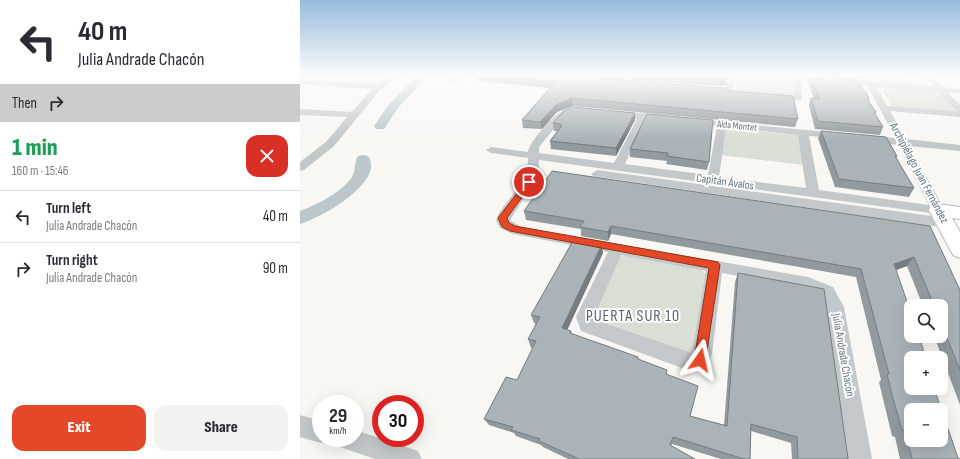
<!DOCTYPE html>
<html lang="en">
<head>
<meta charset="utf-8">
<style>
  body { margin:0; font-family:"Sofia Sans Condensed",sans-serif; background:#f2f2f3; color:#2b2b33; height:100vh; display:flex; flex-direction:column; font-size:15px; white-space:nowrap }
  * { box-sizing:border-box; margin:0 }
  p { font-size:13px; color:#7c7c81 }
  .icon { flex:none; width:22px; height:22px; fill:none; stroke:currentColor; stroke-width:2; stroke-linecap:round; stroke-linejoin:round }
  .map { position:relative; flex:1; overflow:hidden }
  .side { display:flex; flex-direction:column; background:#fff; width:300px }
  .side>* { flex:none }
  .banner { background:#fff; color:#2b2b33; overflow:hidden }
  .tools { position:absolute; left:604px; top:299px; display:grid; gap:8px }
  .tools a { display:grid; place-items:center; width:44px; height:44px; border-radius:8px; background:#fff; box-shadow:0 4px 16px #0002; font-size:20px }
  .speed { position:absolute; left:12px; top:395px; display:flex; gap:8px; font-size:20px; font-weight:700; text-align:center }
  .speed>* { display:grid; place-content:center; width:52px; height:52px; border-radius:50%; background:#fff; box-shadow:0 4px 16px #0002; line-height:1 }
  .speed small { font-size:10px; font-weight:400 }
  .speed .limit { border:6px solid #d22; background:#fff; color:#111 }
  .pin { position:absolute; display:grid; place-items:center; width:34px; height:34px; color:#fff; margin:-17px; border:2px solid #fff; border-radius:50%; box-shadow:0 1px 4px #0007 }
  .me { position:absolute; width:44px; margin:-22px; rotate:11deg; stroke-linejoin:round; filter:drop-shadow(0 0 3px #0008) }
  .turn { display:flex; align-items:center; gap:14px; height:84px; padding:0 12px; font-size:18px }
  .turn .icon { width:52px; height:52px; stroke-width:2.5 }
  .turn b { display:block; font-size:28px; line-height:34px }
  .then { display:flex; align-items:center; height:38px; padding:0 12px; background:#0003; gap:8px; font-size:15px }
  .round { display:grid; place-items:center; flex:none; width:42px; height:42px; border-radius:12px; background:#f2f2f3 }
  .headline { display:flex; align-items:center; justify-content:space-between; height:68px; padding:0 12px }
  h1 { font-size:24px; font-weight:800; line-height:30px; color:#1e9e55 }
  .action { display:flex; gap:8px; margin-top:auto; padding:8px 12px }
  .action a { flex:1; height:46px; border-radius:12px; background:#e54827; color:#fff; font-size:16px; font-weight:800; line-height:46px; text-align:center }
  .action a+a { background:#f2f2f3; color:#2b2b33 }
  ul { padding:0; list-style:none }
  li { display:flex; align-items:center; gap:12px; height:52px; padding:0 12px; border-top:1px solid #e1e1e2 }
  li div { flex:1 }
  li b { display:block; font-size:15px }
  li em { font-style:normal }
  main { display:flex; flex:1; min-height:0 }
  .map>svg:first-child { display:block }
</style>
</head>
<body>
<main>
<section class="side">
<div class="banner">
<div class="turn"><svg class="icon" aria-label="left" viewBox="0 0 24 24"><path d="M17 20v-9H6M10 6l-5 5 5 5"/></svg><div><b>40 m</b>Julia Andrade Chacón</div></div>
<div class="then">Then<svg class="icon" aria-label="right" viewBox="0 0 24 24"><path d="M7 20v-9h11M14 6l5 5-5 5"/></svg></div>
</div>
<div class="headline"><div><h1>1 min</h1><p>160 m · 15:46</p></div><a class="round" style="background:#d93025;color:#fff"><svg class="icon" aria-label="close" viewBox="0 0 24 24"><path d="M6 6l12 12M18 6L6 18"/></svg></a></div>
<ul>
<li><svg class="icon" aria-label="left" viewBox="0 0 24 24"><path d="M17 20v-9H6M10 6l-5 5 5 5"/></svg><div><b>Turn left</b><p>Julia Andrade Chacón</p></div><em>40 m</em></li>
<li><svg class="icon" aria-label="right" viewBox="0 0 24 24"><path d="M7 20v-9h11M14 6l5 5-5 5"/></svg><div><b>Turn right</b><p>Julia Andrade Chacón</p></div><em>90 m</em></li>
</ul>
<div class="action"><a>Exit</a><a>Share</a></div>
</section>
<div class="map">
<svg width="660" height="459" viewBox="0 0 660 459">
  <rect width="100%" height="100%" fill="#f8f7f4"/>
  <g fill="#d9dfd5">
    <polygon points="440,76 494,80 496,97 434,92 432,91 436,88 436,77"/>
    <path d="M573 76H601L611 85C600 85 580 87 573 76Z"/>
    <polygon points="588,88 638,91 659,111 592,107 582,90"/>
    <polygon points="426,128 497,135 499,137 504,165 420,155"/>
    <polygon points="325,255 400,268 407,275 394,355 293,323 292,317 319,257"/>
  </g>
  <g fill="none" stroke-linecap="round" stroke-linejoin="round">
    <g fill="#bbc7cb" fill-rule="evenodd">
      <polygon points="117,76 127,76 98,108 84,129 76,129 74,126 89,104"/>
      <path d="M63 155 68 156C86 182 19 219 0 224V211C18 204 41 193 52 177 56 170 54 162 58 156Z"/>
    </g>
    <defs>
      <polygon id="secondary" points="638,204 660,207 660,219 652,218 660,232 660,258 653,255 629,210 631,206"/>
    </defs>
    <use href="#secondary" stroke="#b5bbbf" stroke-width="2"/>
    <g fill="#c3c8ca" fill-rule="evenodd">
      <polygon points="89,76 98,76 80,90 34,146 4,170 0,171 0,162 26,142 47,117 0,115 0,109 52,112 72,89 0,84 0,80 77,84"/>
      <polygon points="154,76 163,76 155,83 149,83 149,79"/>
      <path d="M429 76H437L432 91C424 93 411 97 404 91L408 89 425 87Z"/>
      <path d="M464 76H500L566 81 564 78 568 76 574 82 633 86 623 76H631L643 87 660 89V93H648L660 104V117L590 111 606 139 660 145V151L609 146 645 210 643 213 638 214 239 160V175L210 220 221 227 508 277 533 287 544 307 572 459H548L526 307 521 297 505 289 422 273 412 354 405 369 393 372 281 331 276 317 308 252 213 234 200 228 196 220 199 213 227 175 228 158 191 153 186 150 191 147 228 152C229 141 257 111 268 108L273 111 264 117 239 147V153L314 163 337 119 313 116V112L316 111 365 115 370 118 365 121 346 119 325 164 408 175 417 126 391 123V119L538 133 543 136 542 138 509 136 519 190 629 205 598 145 571 142 566 139 571 136 595 138 568 86 501 81 502 100H474L471 99V95H494L493 80 468 78ZM577 87 638 92 657 111 587 106ZM426 127 498 135 506 188 419 177ZM321 255 406 271 392 353 295 320 294 317Z"/>
      <polygon points="297,170 646,218 651,220 653,223 651,226 646,228 293,176 291,174"/>
      <polygon points="0,415 21,421 21,438 30,438 29,440 21,443 0,437"/>
      <polygon points="55,430 118,451 122,459 75,459 37,446 34,438 55,438"/>
    </g>
    <use href="#secondary" fill="#fff" fill-rule="evenodd"/>
  </g>
  <g fill="#919a9e">
    <polygon points="177,76 270,76 498,119 495,127 273,106 257,112 242,129 223,128 222,120 250,88 179,81"/>
    <polygon points="277,76 427,76 425,85 420,86"/>
    <polygon points="515,76 565,76 563,79"/>
    <polygon points="510,77 569,99 568,100 576,112 575,114 583,127 580,135 515,129 509,105 511,98 514,98 508,83"/>
    <polygon points="347,114 409,162 407,170 366,164 367,161 330,157 330,149"/>
    <polygon points="335,120 316,156 251,149 250,141 257,131 254,131 253,123"/>
    <polygon points="521,131 597,156 596,158 614,188 609,197 535,187 518,138"/>
    <polygon points="224,211 630,226 660,290 660,405 634,336 641,336 641,306 623,306 607,266 596,270 611,358 658,458 660,459 600,459 595,437 592,436 584,403 579,382 581,380 556,277 311,234 308,241 281,236 281,229 226,220"/>
    <polygon points="303,253 267,330 271,331 272,334 338,357 338,359 367,374 390,416 424,425 435,282 438,273 548,459 492,459 491,443 451,431 450,459 421,459 372,444 371,446 395,459 268,459 243,447 241,445 216,436 214,433 189,425 184,419 217,380 233,348 231,348 228,339 236,324 234,323 231,315"/>
  </g>
  <g fill="#767d81">
    <polygon points="427,76 425,85 420,86 421,80"/>
    <polygon points="272,98 273,106 257,112 242,129 240,122 256,105"/>
    <polygon points="335,113 335,120 316,156 316,148"/>
    <polygon points="311,226 311,234 308,241 308,232"/>
    <polygon points="302,244 303,253 264,337 262,328"/>
    <polygon points="614,257 607,266 588,273 594,264"/>
  </g>
  <g fill="#a9b3b8" stroke="#767d81" fill-rule="evenodd">
    <polygon points="190,76 270,76 423,88 430,91 493,96 498,119 272,98 256,105 240,122 222,120 255,82"/>
    <polygon points="366,76 427,76 426,78 421,80"/>
    <polygon points="510,77 556,80 566,93 569,99 567,99 576,112 574,112 583,127 518,121 511,98 520,99"/>
    <polygon points="273,107 335,113 316,148 250,141 262,126 260,125 261,124 253,123 264,111"/>
    <polygon points="347,114 413,120 409,162 367,156 368,153 330,149"/>
    <polygon points="521,131 586,137 597,156 595,156 614,188 539,179"/>
    <path d="M252 171 630 226 660 290V370L641 323V306H634L614 257 594 264 611 313V336H619L626 358H611V388H634L658 458 660 459H612L605 430H602L592 395 587 374H589L561 269 311 226 308 232 280 227 284 221 224 211ZM611 410H641V440H611Z"/>
    <polygon points="274,239 302,244 262,328 271,331 270,333 338,357 338,359 367,370 366,374 398,386 390,416 427,426 438,273 524,289 548,459 498,459 497,437 451,424 450,459 444,459 373,437 370,445 395,459 279,459 239,441 240,439 211,430 213,427 184,419 206,377 217,380 236,341 228,339 240,317 231,315"/>
  </g>
  <linearGradient id="sky" x2="0" y2="1"><stop stop-color="#96bcdc"/><stop offset="0.54" stop-color="#fcfbfa"/><stop offset="1" stop-color="#fcfbfa" stop-opacity="0"/></linearGradient>
  <rect width="660" height="140" fill="url(#sky)"/>
  <polygon fill="#e54827" stroke="#952f19" points="229,179 233,182 207,218 209,223 215,226 418,262 420,265 405,364 400,366 396,364 394,360 409,268 210,231 202,227 198,218 227,180"/>
  <g text-anchor="middle" dominant-baseline="central" stroke-width="4" stroke-linejoin="round" paint-order="stroke">
    <g font-size="10" fill="#627580" stroke="#fff">
      <text transform="translate(437 126) rotate(6)">Aida Montet</text>
    </g>
    <g font-size="12" fill="#627580" stroke="#fff">
      <text transform="translate(619 173) rotate(62)">Archipiélago Juan Fernández</text>
      <text transform="translate(425 182) rotate(8)">Capitán Ávalos</text>
      <text transform="translate(543 355) rotate(80)">Julia Andrade Chacón</text>
    </g>
    <g font-size="16" letter-spacing="1" fill="#54626b" stroke="#fff">
      <text x="333" y="316">PUERTA SUR 10</text>
    </g>
  </g>
</svg>
<div class="tools">
<a><svg class="icon" aria-label="search" viewBox="0 0 24 24"><circle cx="10" cy="10" r="6"/><path d="M15 15l6 6"/></svg></a>
<a>+</a>
<a>−</a>
</div>
<div class="speed"><div>29<small>km/h</small></div><div class="limit">30</div></div>
<div class="pin" style="left:229px;top:182px;background:#d93025"><svg class="icon" aria-label="arrive" viewBox="0 0 24 24"><path d="M6 21V4h12l-3 4 3 4H6"/></svg></div>
<svg class="me" style="left:400px;top:360px" viewBox="-20 -20 40 40"><path d="M0-17L14 15 0 8-14 15z" fill="#e54827" stroke="#fff" stroke-width="4"/></svg>
</div>
</main>
</body>
</html>
